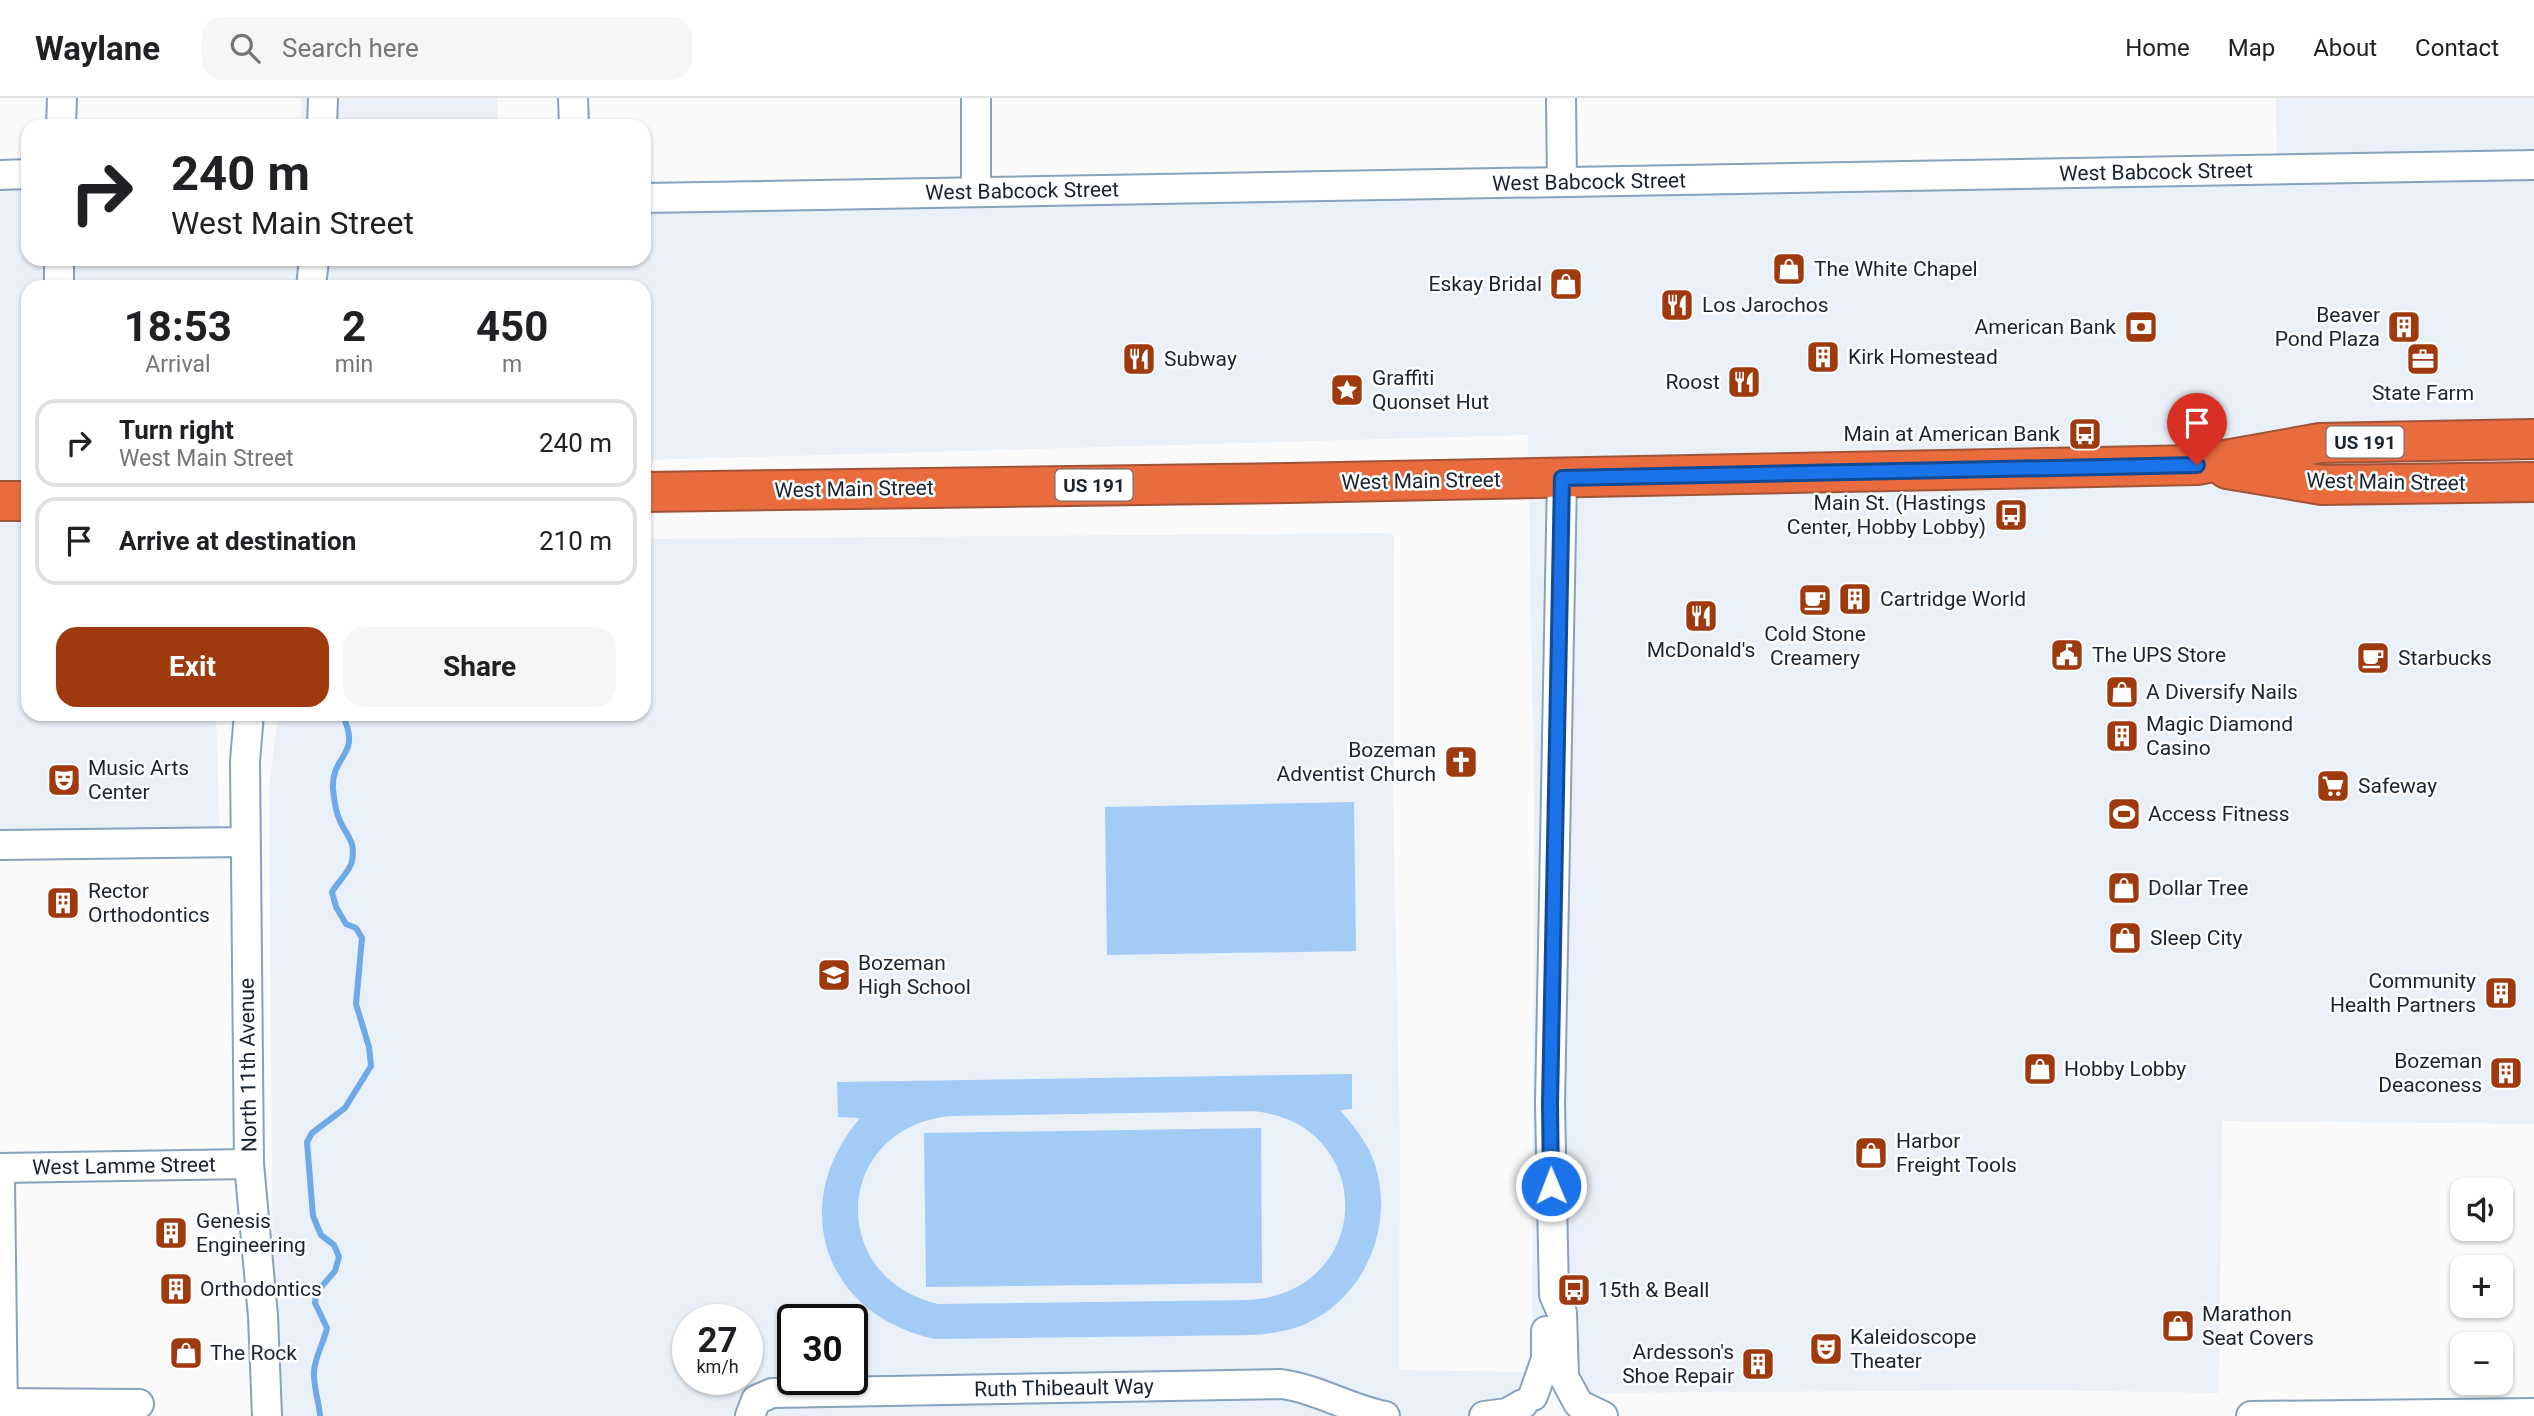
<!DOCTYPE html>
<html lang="en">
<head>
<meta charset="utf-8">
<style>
  body { margin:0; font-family:Roboto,sans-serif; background:#f6f6f6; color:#202124; height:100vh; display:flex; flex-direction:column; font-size:26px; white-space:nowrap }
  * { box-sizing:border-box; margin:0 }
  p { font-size:23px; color:#757577 }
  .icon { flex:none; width:38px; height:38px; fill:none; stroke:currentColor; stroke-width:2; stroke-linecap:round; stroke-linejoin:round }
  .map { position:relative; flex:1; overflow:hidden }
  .sheet { position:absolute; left:21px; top:182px; width:630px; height:441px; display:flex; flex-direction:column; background:#fff; border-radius:21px; box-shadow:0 2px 5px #0004 }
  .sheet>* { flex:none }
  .banner { position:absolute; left:21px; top:21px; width:630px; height:147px; border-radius:21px; box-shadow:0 2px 5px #0004; background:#fff; color:#202124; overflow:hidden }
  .fabs { position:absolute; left:2450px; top:1080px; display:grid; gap:14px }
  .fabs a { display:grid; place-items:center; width:63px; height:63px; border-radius:14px; background:#fff; box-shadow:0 2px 5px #0004; font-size:35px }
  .speed { position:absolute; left:672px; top:1206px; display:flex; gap:14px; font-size:35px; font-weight:700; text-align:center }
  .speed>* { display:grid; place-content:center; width:91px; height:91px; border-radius:50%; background:#fff; box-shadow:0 2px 5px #0004; line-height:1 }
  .speed small { font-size:18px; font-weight:400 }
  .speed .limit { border:4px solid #111; border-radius:10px; background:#fff; color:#111 }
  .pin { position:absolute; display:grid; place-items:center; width:60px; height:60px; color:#fff; margin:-72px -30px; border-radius:50% 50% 50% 0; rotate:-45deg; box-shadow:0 0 7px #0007 }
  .pin .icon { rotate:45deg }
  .me { position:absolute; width:77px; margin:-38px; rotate:359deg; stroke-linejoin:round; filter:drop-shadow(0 0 5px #0008) }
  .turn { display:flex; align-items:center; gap:24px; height:147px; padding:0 35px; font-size:32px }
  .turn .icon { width:91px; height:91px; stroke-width:2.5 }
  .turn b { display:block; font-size:49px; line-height:60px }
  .eta { display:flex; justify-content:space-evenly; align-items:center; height:119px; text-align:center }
  .eta b { font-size:42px; font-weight:700; line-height:49px }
  .cta { display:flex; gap:14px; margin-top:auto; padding:14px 35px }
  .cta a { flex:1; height:80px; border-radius:21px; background:#9f390e; color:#fff; font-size:28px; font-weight:700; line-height:80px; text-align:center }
  .cta a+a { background:#f6f6f6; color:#202124 }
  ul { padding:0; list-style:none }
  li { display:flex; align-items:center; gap:21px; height:88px; margin:0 14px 10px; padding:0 21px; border:4px solid #e0e0e0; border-radius:21px }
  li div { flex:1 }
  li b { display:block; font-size:26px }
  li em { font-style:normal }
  header { display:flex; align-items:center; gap:42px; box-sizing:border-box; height:98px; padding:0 35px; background:#fff; border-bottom:2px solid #e0e0e0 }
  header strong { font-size:33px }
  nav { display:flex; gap:38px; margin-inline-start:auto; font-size:24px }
  .search { width:490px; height:63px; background:#f6f6f6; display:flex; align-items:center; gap:18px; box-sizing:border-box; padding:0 24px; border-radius:21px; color:#757577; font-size:26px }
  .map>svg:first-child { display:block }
</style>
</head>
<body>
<header>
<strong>Waylane</strong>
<div class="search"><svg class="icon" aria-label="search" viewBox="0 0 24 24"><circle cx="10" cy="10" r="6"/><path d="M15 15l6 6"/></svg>Search here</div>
<nav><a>Home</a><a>Map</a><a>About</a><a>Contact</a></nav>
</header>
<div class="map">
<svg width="2534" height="1318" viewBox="0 0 2534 1318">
  <rect width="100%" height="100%" fill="#fafafa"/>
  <g fill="#eaf0f7" fill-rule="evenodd">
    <polygon points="301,0 497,0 498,28 301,28"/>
    <path d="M2276 0H2534V1026L2222 1023 2219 1295 2034 1292 1573 1295 1532 1274V1318H274L269 690 278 616H644V441L1390 435 1394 438 1393 701 1400 1043 1399 1272 1532 1274 1534 703 1528 337 644 362V189H28V616H216L220 744 0 747V90H28V161H644V113L2277 83ZM688 1222H747V1281H688ZM793 1222H852V1281H793Z"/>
  </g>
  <g fill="#a2cbf6" fill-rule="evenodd">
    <polygon points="1354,704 1356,853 1107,857 1105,709"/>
    <path d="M1352 976V1011L1340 1012C1353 1027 1366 1043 1373 1061 1398 1127 1363 1207 1295 1230 1281 1234 1267 1236 1253 1237L935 1241C823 1217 787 1106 860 1020L838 1019 837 984ZM1252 1013C1377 1024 1376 1192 1251 1202L938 1206C824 1179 835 1028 951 1018Z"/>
    <polygon points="1261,1030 1262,1185 926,1189 924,1035"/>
  </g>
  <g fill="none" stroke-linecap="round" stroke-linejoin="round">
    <path stroke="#6eaae7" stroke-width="6" d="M320 1318C319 1303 313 1288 314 1273 315 1259 324 1244 327 1230L315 1205 316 1195 335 1173 339 1159 334 1147 321 1137 313 1118 307 1044 312 1035 345 1010 371 968 369 949 356 906 362 840 356 830 346 826 336 809 332 794C337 785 351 772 352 763 356 743 347 739 340 723 336 715 334 701 333 691 331 655 363 659 342 616"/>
    <defs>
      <g id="minor">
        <polyline points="573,0 574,28"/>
        <polyline points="1561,0 1562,84"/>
        <polyline points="61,28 62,0"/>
        <polyline points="322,28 323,0"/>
        <polyline points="0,77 28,76"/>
        <polyline points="976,94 976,0"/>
        <polyline points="644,100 2534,67"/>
        <polyline points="59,189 59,161"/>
        <polyline points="311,189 314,161"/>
        <polyline points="1562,380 1550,1006 1554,1197 1562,1215 1564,1279 1578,1305"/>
        <polyline points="249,616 245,663 249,1066 263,1218 267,1318"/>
        <polyline points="0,747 245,744"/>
        <polyline points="0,1070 249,1066"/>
        <polyline points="0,1083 3,1318"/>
        <polyline points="1533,1298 1546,1261 1546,1233"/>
        <polyline points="0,1305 139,1306"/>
        <polyline points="1580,1307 1603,1318"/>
        <path d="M750 1318 756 1302 772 1295 1281 1286C1318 1291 1349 1311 1385 1318"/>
        <polyline points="1484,1318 1507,1315 1523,1306"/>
        <polyline points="2251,1318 2534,1315"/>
      </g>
      <g id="highway">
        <polyline points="2227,371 2322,387 2534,384"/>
        <polyline points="644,394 1289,385 2197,367 2320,345 2534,341"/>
        <polyline points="0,403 28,403"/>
      </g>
    </defs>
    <use href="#minor" stroke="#88a1bc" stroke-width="32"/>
    <use href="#highway" stroke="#a15338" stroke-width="42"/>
    <use href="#minor" stroke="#fff" stroke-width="28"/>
    <use href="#highway" stroke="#e96c3e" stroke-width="38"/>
  </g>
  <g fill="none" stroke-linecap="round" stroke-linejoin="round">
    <defs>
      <polyline id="route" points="1551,1088 1550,1006 1562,380 2197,367"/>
    </defs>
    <use href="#route" stroke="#114b97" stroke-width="18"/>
    <use href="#route" stroke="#1a73e8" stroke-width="12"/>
  </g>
  <defs>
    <symbol id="shop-square" viewBox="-11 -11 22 22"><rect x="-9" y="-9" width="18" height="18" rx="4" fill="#9f390e" stroke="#fff"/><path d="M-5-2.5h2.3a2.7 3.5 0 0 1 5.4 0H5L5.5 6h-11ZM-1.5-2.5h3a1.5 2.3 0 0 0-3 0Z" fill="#fff"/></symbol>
    <symbol id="restaurant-square" viewBox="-11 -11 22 22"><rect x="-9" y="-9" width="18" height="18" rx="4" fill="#9f390e" stroke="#fff"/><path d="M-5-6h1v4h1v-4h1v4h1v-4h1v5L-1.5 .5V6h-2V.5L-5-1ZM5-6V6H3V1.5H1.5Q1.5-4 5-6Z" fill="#fff"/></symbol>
    <symbol id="bank-square" viewBox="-11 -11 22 22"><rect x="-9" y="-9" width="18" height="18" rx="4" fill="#9f390e" stroke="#fff"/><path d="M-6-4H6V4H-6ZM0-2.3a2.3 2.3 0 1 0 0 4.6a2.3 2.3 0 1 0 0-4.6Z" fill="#fff"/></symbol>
    <symbol id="building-square" viewBox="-11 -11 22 22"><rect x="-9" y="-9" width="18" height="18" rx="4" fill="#9f390e" stroke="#fff"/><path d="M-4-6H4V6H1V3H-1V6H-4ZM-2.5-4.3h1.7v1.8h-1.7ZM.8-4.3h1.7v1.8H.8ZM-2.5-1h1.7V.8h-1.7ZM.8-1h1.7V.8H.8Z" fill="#fff"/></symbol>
    <symbol id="office-square" viewBox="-11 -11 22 22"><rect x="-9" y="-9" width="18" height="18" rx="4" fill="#9f390e" stroke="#fff"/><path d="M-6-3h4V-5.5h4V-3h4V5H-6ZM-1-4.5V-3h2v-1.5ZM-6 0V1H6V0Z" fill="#fff"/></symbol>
    <symbol id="sight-square" viewBox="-11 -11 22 22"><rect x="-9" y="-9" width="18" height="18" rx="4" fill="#9f390e" stroke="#fff"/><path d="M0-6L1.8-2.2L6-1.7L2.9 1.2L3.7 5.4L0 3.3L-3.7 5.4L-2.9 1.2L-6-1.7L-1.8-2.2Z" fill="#fff"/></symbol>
    <symbol id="bus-square" viewBox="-11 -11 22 22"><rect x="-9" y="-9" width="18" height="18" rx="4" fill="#9f390e" stroke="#fff"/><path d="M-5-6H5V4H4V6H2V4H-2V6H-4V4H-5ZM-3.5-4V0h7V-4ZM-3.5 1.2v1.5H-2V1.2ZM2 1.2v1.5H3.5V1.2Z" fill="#fff"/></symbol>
    <symbol id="cafe-square" viewBox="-11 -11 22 22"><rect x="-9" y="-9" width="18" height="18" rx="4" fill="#9f390e" stroke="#fff"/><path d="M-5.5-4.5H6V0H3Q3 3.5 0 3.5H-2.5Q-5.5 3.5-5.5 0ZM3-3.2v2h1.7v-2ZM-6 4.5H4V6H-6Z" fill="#fff"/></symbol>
    <symbol id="civic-square" viewBox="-11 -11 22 22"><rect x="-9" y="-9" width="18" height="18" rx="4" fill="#9f390e" stroke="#fff"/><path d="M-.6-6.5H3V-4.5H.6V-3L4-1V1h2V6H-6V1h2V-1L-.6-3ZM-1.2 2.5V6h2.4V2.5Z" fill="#fff"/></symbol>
    <symbol id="church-square" viewBox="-11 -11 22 22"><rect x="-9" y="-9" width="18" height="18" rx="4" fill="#9f390e" stroke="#fff"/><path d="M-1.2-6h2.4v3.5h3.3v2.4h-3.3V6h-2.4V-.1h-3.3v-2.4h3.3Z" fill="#fff"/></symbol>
    <symbol id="theatre-square" viewBox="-11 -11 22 22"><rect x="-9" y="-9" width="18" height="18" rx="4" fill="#9f390e" stroke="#fff"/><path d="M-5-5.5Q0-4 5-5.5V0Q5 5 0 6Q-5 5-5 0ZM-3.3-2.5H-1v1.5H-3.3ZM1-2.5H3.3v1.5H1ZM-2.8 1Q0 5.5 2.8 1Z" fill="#fff"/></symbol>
    <symbol id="supermarket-square" viewBox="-11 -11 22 22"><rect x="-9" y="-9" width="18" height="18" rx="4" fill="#9f390e" stroke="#fff"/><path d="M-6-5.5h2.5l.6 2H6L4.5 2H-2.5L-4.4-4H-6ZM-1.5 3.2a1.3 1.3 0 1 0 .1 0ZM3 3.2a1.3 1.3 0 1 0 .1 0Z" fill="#fff"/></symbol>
    <symbol id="stadium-square" viewBox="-11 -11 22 22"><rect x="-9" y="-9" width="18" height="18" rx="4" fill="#9f390e" stroke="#fff"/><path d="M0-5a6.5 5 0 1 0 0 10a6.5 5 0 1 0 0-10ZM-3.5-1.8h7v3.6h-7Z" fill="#fff"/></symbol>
    <symbol id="school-square" viewBox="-11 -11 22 22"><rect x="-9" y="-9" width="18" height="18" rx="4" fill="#9f390e" stroke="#fff"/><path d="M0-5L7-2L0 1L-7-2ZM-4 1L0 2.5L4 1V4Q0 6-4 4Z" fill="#fff"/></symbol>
  </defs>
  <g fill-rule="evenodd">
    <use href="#shop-square" x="1770" y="152" width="38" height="38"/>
    <use href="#shop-square" x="1547" y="167" width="38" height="38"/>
    <use href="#restaurant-square" x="1658" y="188" width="38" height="38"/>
    <use href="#bank-square" x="2122" y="210" width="38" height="38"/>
    <use href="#building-square" x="2385" y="210" width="38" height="38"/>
    <use href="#building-square" x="1804" y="240" width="38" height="38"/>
    <use href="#restaurant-square" x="1120" y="242" width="38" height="38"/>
    <use href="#office-square" x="2404" y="242" width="38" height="38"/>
    <use href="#restaurant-square" x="1725" y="265" width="38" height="38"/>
    <use href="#sight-square" x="1328" y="273" width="38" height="38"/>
    <use href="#bus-square" x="2066" y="317" width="38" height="38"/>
    <use href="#bus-square" x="1992" y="398" width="38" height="38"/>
    <use href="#building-square" x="1836" y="482" width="38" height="38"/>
    <use href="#cafe-square" x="1796" y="483" width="38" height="38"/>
    <use href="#restaurant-square" x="1682" y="499" width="38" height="38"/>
    <use href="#civic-square" x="2048" y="538" width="38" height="38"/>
    <use href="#cafe-square" x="2354" y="541" width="38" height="38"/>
    <use href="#shop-square" x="2103" y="575" width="38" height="38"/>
    <use href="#building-square" x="2103" y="619" width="38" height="38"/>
    <use href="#church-square" x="1442" y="645" width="38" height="38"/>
    <use href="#theatre-square" x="45" y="663" width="38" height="38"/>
    <use href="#supermarket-square" x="2314" y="669" width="38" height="38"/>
    <use href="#stadium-square" x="2105" y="697" width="38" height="38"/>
    <use href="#shop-square" x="2105" y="771" width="38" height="38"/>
    <use href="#building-square" x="44" y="786" width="38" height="38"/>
    <use href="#shop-square" x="2106" y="821" width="38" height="38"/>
    <use href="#school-square" x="815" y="858" width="38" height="38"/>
    <use href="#building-square" x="2482" y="876" width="38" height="38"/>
    <use href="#shop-square" x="2021" y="952" width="38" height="38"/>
    <use href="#building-square" x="2487" y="956" width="38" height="38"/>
    <use href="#shop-square" x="1852" y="1036" width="38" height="38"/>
    <use href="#building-square" x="152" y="1116" width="38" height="38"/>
    <use href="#building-square" x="157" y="1172" width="38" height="38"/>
    <use href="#bus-square" x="1555" y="1173" width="38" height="38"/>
    <use href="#shop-square" x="2159" y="1209" width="38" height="38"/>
    <use href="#theatre-square" x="1807" y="1232" width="38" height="38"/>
    <use href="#shop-square" x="167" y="1236" width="38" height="38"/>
    <use href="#building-square" x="1739" y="1247" width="38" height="38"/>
  </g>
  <g text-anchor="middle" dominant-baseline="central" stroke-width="5" stroke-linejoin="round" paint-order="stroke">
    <g fill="#fff" stroke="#5f666d" stroke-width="2">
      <rect x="2326.5" y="328.5" width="77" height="31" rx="5"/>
      <rect x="1055.5" y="371.5" width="77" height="31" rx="5"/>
    </g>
    <g font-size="19" font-weight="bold" fill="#1a242e">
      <text x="2365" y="344">US 191</text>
      <text x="1094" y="387">US 191</text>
    </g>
    <g font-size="21" fill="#1a242e" stroke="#fff">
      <text transform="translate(2156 74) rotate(-1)">West Babcock Street</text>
      <text transform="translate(1589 84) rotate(-1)">West Babcock Street</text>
      <text transform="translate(1022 93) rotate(-1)">West Babcock Street</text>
      <text transform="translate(1421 383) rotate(-1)">West Main Street</text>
      <text transform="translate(2386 384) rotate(1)">West Main Street</text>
      <text transform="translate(854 391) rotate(-1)">West Main Street</text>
      <text transform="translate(248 967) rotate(-91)">North 11th Avenue</text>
      <text transform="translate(124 1068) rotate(-1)">West Lamme Street</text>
      <text transform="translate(1064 1290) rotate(-1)">Ruth Thibeault Way</text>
    </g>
    <g font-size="21" fill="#1a242e" stroke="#fff" text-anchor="start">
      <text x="1814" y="171">The White Chapel</text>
      <text x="1542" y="186" text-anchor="end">Eskay Bridal</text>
      <text x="1702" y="207">Los Jarochos</text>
      <text x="2380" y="217" text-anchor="end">Beaver<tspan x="2380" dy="24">Pond Plaza</tspan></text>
      <text x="2116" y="229" text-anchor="end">American Bank</text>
      <text x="1848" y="259">Kirk Homestead</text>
      <text x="1164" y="261">Subway</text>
      <text x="1372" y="280">Graffiti<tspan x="1372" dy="24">Quonset Hut</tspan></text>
      <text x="1720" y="284" text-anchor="end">Roost</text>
      <text x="2423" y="295" text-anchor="middle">State Farm</text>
      <text x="2060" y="336" text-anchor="end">Main at American Bank</text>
      <text x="1986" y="405" text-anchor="end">Main St. (Hastings<tspan x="1986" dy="24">Center, Hobby Lobby)</tspan></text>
      <text x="1880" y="501">Cartridge World</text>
      <text x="1815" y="536" text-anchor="middle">Cold Stone<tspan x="1815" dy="24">Creamery</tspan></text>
      <text x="1701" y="552" text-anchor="middle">McDonald's</text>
      <text x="2092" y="557">The UPS Store</text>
      <text x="2398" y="560">Starbucks</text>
      <text x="2146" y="594">A Diversify Nails</text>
      <text x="2146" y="626">Magic Diamond<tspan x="2146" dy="24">Casino</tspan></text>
      <text x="1436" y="652" text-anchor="end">Bozeman<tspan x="1436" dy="24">Adventist Church</tspan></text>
      <text x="88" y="670">Music Arts<tspan x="88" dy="24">Center</tspan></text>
      <text x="2358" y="688">Safeway</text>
      <text x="2148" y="716">Access Fitness</text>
      <text x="2148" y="790">Dollar Tree</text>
      <text x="88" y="793">Rector<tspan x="88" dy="24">Orthodontics</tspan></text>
      <text x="2150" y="840">Sleep City</text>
      <text x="858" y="865">Bozeman<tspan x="858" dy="24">High School</tspan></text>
      <text x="2476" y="883" text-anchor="end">Community<tspan x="2476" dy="24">Health Partners</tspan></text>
      <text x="2482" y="963" text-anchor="end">Bozeman<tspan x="2482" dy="24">Deaconess</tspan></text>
      <text x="2064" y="971">Hobby Lobby</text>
      <text x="1896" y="1043">Harbor<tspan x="1896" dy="24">Freight Tools</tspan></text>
      <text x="196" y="1123">Genesis<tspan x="196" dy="24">Engineering</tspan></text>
      <text x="200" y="1191">Orthodontics</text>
      <text x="1598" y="1192">15th &amp; Beall</text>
      <text x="2202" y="1216">Marathon<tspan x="2202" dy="24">Seat Covers</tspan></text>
      <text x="1850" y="1239">Kaleidoscope<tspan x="1850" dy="24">Theater</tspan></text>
      <text x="1734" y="1254" text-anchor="end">Ardesson's<tspan x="1734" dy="24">Shoe Repair</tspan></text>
      <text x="210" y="1255">The Rock</text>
    </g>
  </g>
</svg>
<div class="fabs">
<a><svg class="icon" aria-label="sound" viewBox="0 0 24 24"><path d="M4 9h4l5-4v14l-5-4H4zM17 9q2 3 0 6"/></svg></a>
<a>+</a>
<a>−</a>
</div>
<div class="speed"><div>27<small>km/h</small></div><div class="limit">30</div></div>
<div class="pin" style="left:2197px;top:367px;background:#d93025"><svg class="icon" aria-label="arrive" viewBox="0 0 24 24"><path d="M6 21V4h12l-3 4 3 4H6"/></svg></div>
<svg class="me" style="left:1551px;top:1088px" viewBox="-20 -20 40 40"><circle r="17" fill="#1a73e8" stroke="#fff" stroke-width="3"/><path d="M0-11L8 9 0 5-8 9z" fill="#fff"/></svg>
<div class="banner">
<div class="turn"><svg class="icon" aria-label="right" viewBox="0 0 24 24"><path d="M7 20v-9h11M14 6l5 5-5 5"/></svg><div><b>240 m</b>West Main Street</div></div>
</div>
<section class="sheet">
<div class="eta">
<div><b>18:53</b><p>Arrival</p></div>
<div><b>2</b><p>min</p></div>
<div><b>450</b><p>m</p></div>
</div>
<ul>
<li><svg class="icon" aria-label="right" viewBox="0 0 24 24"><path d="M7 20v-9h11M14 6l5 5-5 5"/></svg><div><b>Turn right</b><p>West Main Street</p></div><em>240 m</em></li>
<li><svg class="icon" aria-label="arrive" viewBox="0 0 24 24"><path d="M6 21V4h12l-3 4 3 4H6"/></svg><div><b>Arrive at destination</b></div><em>210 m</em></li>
</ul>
<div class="cta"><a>Exit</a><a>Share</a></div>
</section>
</div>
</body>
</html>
